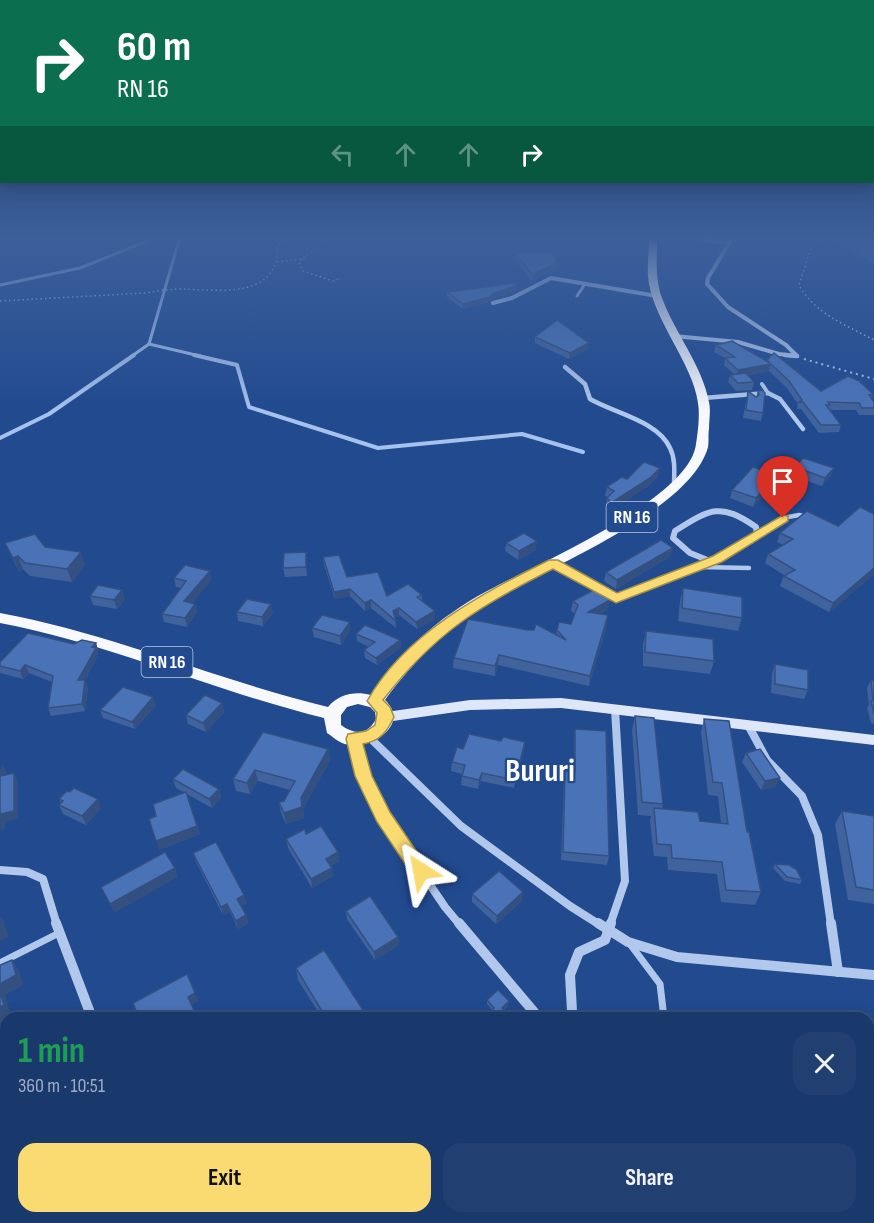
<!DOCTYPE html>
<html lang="en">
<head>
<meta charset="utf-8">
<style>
  body { margin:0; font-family:"Sofia Sans Condensed",sans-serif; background:#223f71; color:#f1f3f6; height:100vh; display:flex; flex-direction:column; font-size:22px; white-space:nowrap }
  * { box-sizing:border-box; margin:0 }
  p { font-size:20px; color:#9facc1 }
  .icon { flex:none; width:33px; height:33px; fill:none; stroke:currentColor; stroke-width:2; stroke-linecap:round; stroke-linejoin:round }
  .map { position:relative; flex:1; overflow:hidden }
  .details { position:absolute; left:0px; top:1012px; width:874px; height:212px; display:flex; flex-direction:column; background:#19386b; border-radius:18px 18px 0 0; box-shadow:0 3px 15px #0003,0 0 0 2px #37527e }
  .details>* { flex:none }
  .top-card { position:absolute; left:0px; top:0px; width:874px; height:183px; box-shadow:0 3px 15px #0003,0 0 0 2px #37527e; background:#0b6e4f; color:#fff; overflow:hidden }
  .pin { position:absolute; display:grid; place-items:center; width:51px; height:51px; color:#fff; margin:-62px -26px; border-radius:50% 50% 50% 0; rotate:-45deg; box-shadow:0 0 6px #0007 }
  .pin .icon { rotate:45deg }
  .me { position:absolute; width:66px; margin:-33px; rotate:326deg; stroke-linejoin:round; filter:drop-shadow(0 0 4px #0008) }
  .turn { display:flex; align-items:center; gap:21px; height:126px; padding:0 18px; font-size:27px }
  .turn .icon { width:78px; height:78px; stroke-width:2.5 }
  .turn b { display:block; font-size:42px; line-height:51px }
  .lanes { display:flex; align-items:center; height:57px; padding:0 18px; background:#0003; justify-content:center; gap:30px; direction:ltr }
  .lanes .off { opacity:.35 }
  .round { display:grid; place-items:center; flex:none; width:63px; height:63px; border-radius:18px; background:#223f71 }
  .headline { display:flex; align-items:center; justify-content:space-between; height:102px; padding:0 18px }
  h1 { font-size:36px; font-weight:700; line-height:45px; color:#1e9e55 }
  .cta { display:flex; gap:12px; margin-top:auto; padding:12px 18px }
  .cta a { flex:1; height:69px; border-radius:18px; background:#f9db72; color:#111; font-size:24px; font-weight:700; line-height:69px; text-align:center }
  .cta a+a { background:#223f71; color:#f1f3f6 }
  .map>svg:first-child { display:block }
</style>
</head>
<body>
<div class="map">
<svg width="874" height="1223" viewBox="0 0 874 1223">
  <rect width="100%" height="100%" fill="#214a8f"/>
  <polygon fill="#3563ad" points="834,240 874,240 874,264"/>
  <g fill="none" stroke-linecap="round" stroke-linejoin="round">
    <g stroke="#a5c2ee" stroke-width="3">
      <polyline points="179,240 149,344 200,356"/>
      <polyline points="0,285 80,268 150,240"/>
      <polyline points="132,356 149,344"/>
    </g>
    <g stroke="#a5c2ee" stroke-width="4">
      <polyline points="194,355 237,365 249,407 378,448 522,434 583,452"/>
      <polyline points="0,438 49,414 134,355"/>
    </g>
    <g stroke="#b1c8ec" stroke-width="1.5" stroke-dasharray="1.5 3" stroke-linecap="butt">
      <path d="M821 240 811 248 799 285C815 314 846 325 874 340"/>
      <polyline points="302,259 299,264 303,271 333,281 340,278"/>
      <polyline points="277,262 302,259 324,240"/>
      <path d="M0 301 145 293C158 291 169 289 182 289 217 290 280 300 277 246L285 240"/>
    </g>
    <polyline stroke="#b1c8ec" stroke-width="2" stroke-dasharray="2 4" stroke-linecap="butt" points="804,359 874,379"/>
    <polyline stroke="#b1c8ec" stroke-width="3" points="577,296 585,284"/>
    <polyline stroke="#b1c8ec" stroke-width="4" points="762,384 768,393"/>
    <g stroke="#b1c8ec" stroke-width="4.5">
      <polyline points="783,518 799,515 807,517"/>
      <polyline points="699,567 749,568"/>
    </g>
    <g stroke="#b1c8ec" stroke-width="7">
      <polyline points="630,944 660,984 664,1018"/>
      <polyline points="0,963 59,933"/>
    </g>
    <g stroke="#b1c8ec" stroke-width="4">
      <polyline points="703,240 730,242"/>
      <polyline points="731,240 708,278 707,284 728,307 786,345 797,356"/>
      <polyline points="493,303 512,298 551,278 657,296"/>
      <polyline points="674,336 738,342 779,354 797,356"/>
    </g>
    <g stroke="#b1c8ec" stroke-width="4.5">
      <polyline points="785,355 797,356"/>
      <path d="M565 367 585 384 590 399C614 413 658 421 670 448 676 460 674 474 674 486"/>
      <polyline points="703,398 768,393 780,399 803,429"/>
    </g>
    <g stroke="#b1c8ec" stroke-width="6">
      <path d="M710 561 690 553 673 538 675 531C710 509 720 502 756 527L757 535"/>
      <polyline points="553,563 617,598 717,559 783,518"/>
    </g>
    <g stroke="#b1c8ec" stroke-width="8">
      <polyline points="748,725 767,760 802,796 818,835 831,925"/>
      <polyline points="369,737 461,826 570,906 600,925"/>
      <polyline points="354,739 363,776 384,817 445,907 460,925"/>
      <polyline points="0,870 27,872 43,879 57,925"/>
      <polyline points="610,925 625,881 615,709"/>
    </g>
    <g stroke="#b1c8ec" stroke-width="10">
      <polyline points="56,923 92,1018"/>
      <polyline points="459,923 539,1018"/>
      <polyline points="598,923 628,942 677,957 874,975"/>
      <polyline points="831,923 838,972"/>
      <polyline points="568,1018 572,1011 570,975 579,952 605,940 611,923"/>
      <polyline points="693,1218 697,1223"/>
    </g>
    <polygon fill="#dde7f9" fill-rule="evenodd" points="561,698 874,735 874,745 561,708 470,710 386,722 381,721 379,717 381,713 386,712 470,700"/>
    <path fill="#f7f9ff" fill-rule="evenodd" d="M649 240H657C657 260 655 279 662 298 675 333 702 365 709 402 711 410 709 420 709 429 708 434 709 442 708 447 691 510 551 566 498 597 452 623 415 659 385 700 412 725 368 753 342 743 337 741 332 736 327 733L324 718C214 691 111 644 0 623V613C113 634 217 680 328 707 339 694 355 691 371 695 392 667 415 640 443 619 457 609 473 598 489 590 535 565 690 499 696 444 698 431 700 415 698 403 693 363 651 318 648 276 647 265 649 252 649 240ZM358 704 370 707 375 712 376 719C368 735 354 735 341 725V715L347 707Z"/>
  </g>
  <g fill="#40639d">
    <polygon points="516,254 558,262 557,268 532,281 515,260"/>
    <polygon points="516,286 516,291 492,299 489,302 463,309 447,297 447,292"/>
    <polygon points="535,337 588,349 569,359 535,343"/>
    <polygon points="716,345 767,361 821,391 873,394 872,399 874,402 874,415 859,415 856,410 829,410 841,425 839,432 819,433 801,409 797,409 798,404 787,388 769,371 748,375 754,382 752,390 736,391 728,382 730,375 734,374 724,365 725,358 714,352"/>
    <polygon points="748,391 756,397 758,391 763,413 761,421 743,418"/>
    <polygon points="795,467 831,476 822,486 792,476"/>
    <polygon points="658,476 648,486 610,512 606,507 607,498 608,497 605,496 607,487 627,479"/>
    <polygon points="774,484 753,507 730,498 732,490"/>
    <polygon points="874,514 874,574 829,612 780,586 784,575 765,563 768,554 783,545 777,542 780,533 838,526"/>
    <polygon points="5,543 45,547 85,565 72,582 30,576 23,569 19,571 11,556"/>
    <polygon points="506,543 536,550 518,560 505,551"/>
    <polygon points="671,556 616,589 604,581 606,572"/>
    <polygon points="323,557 347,577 387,596 422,595 422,601 435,611 435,619 417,629 399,615 395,618 396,628 371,608 365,611 350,596 335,599 324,565"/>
    <polygon points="307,560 307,576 285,577 283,568"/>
    <polygon points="174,578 212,579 192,603 195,604 197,612 187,627 164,622 162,614 181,588 176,587"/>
    <polygon points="683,588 742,618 738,631 678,621 680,601"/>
    <polygon points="90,596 125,599 117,609 93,605"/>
    <polygon points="610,600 608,609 600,614 607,625 589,686 498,665 495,676 453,668 454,658 556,635 557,630 571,624 575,614 571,611 573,601"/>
    <polygon points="237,612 273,613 263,626 238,621"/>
    <polygon points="312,628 350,631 341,645 314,637"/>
    <polygon points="646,631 714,661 710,674 643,666 643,644"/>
    <polygon points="356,634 400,640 401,647 377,665 365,658 364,650 369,647 357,641"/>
    <polygon points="96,643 98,650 97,652 98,655 85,680 88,687 85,711 51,716 48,708 52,682 29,673 23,679 0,673 0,662 74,644"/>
    <polygon points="775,664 808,690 804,699 771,693 772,673"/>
    <polygon points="871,680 874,681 874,724 871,723 867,708 869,705 867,688"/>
    <polygon points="222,703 224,712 206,732 188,724 186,715"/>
    <polygon points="156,705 135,729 103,718 100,710"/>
    <polygon points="635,716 663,804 662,809 700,821 721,823 718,796 708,795 701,732 704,719 747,832 761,892 755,905 721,902 717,874 668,870 667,857 654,856 650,821 651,816 638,815 632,730"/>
    <polygon points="575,729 609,856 607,865 561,860 564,780 565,771 574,772 574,738"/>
    <polygon points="263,732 328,749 330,760 303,809 304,818 286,824 281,813 279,802 284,801 290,790 258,781 250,794 236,791 233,779"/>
    <polygon points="501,741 525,742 524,751 514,788 481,781 478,789 461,785 462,774 451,771 452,762 463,749"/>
    <polygon points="746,753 776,787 761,790 742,762"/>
    <polygon points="173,779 219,789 221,798 212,808 187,794 200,834 159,850 156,816 185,793 176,788"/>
    <polygon points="59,799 101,808 86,825 63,814 59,805 61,803"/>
    <polygon points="842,811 874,816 874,904 848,900 835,824"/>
    <polygon points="306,833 340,861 330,866 333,876 312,888 288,848 286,839"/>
    <polygon points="193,853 247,903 241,906 246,915 248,923 238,929 230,912 223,915 196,862"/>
    <polygon points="775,864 802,880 800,884 785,881 773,868"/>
    <polygon points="472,894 522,901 496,924 472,902"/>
    <polygon points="346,911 398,937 399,945 375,960 347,919"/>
    <polygon points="296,968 364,1018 322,1018 298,980"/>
    <polygon points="487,1000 509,1001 508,1005 504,1010 509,1018 491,1018 489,1016 489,1013 492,1010 487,1004"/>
    <polygon points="868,1022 872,1032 874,1032 874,1077 868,1077"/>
    <polygon points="6,1126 6,1184 0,1185 0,1127"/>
    <polygon points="360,1218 372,1218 368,1223 365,1223"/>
  </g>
  <g fill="#345080">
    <polygon points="558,262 557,268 532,281 532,275"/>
    <polygon points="516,286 516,291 492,299 489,302 463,309 463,304"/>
    <polygon points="589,343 588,349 569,359 570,353"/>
    <polygon points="771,364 769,371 736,377 738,370"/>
    <polygon points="660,468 658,476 648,486 610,512 611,503"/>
    <polygon points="834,468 831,476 822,486 825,478"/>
    <polygon points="776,476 774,484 753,507 756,498"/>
    <polygon points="537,541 536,550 518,560 519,551"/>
    <polygon points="673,548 671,556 616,589 617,580"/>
    <polygon points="81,552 85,565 72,582 67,569"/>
    <polygon points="306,552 307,560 307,576 306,567"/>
    <polygon points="18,556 23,569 19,571 13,558"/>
    <polygon points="874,568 874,574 829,612 833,603"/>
    <polygon points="210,571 212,579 187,610 184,601"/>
    <polygon points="350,589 350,596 335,599 334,592"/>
    <polygon points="122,590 125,599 117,609 114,600"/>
    <polygon points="371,600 371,608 365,611 365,603"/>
    <polygon points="610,600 608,609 586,621 588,612"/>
    <polygon points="195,604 197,612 187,627 185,618"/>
    <polygon points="271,604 273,613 263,626 262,617"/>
    <polygon points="399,608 399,615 393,619 393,611"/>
    <polygon points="435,611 435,619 417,629 416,622"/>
    <polygon points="608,615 607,625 589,686 590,676"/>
    <polygon points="350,622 350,631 341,645 340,636"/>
    <polygon points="400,640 401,647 377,665 376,658"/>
    <polygon points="96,643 98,650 97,652 98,655 85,680 88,687 85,711 82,704 78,680 92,647"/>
    <polygon points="499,655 498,665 495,676 495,666"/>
    <polygon points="25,665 29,673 23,679 20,671"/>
    <polygon points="153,697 156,705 135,729 132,722"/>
    <polygon points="222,703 224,712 206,732 203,723"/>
    <polygon points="525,742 524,751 514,788 515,780"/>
    <polygon points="328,749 330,760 303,809 304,818 286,824 284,813 301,798"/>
    <polygon points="3,764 7,772 1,785 0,783 0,770"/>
    <polygon points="255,770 258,781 250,794 247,783"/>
    <polygon points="14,773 18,781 18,819 5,822 5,829 0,830 1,814"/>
    <polygon points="482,773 481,781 478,789 479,780"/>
    <polygon points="780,778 776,787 761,790 765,781"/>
    <polygon points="219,789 221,798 212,808 209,799"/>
    <polygon points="98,799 101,808 86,825 82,816"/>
    <polygon points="197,826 200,834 159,850 156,841"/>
    <polygon points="338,852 340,861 327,867 326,859"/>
    <polygon points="175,868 178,877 114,913 110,904"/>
    <polygon points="332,868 333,876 312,888 311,879"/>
    <polygon points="523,892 522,901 496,924 497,916"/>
    <polygon points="244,895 247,903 240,907 237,899"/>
    <polygon points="227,904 230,912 223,915 221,907"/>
    <polygon points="246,915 248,923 238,929 236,921"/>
    <polygon points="0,916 4,922 9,937 0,941"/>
    <polygon points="398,937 399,945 375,960 374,952"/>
    <polygon points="12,960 19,970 23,985 5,995 11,1015 0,1021 0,984"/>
    <polygon points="195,993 199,1001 191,1005 188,997"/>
    <polygon points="509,1001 508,1005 501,1012 502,1008"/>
    <polygon points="363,1010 364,1018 350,1018"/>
    <polygon points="366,1218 372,1218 368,1223 366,1223 365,1219"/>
    <polygon points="479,1218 484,1218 484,1221 479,1223"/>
  </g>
  <g fill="#4a73b7" stroke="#345080" stroke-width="1.5">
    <polygon points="524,252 551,252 558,262 532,275 516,254"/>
    <polygon points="516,283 516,286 492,294 489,297 463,304 447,292"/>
    <polygon points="557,320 589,343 570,353 535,337"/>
    <polygon points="732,341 770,363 767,360 774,353 821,391 848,376 859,381 873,394 869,395 874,402 874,408 862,408 859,403 828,402 830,405 826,405 841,425 821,425 803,402 799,402 802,400 789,381 771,364 738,370 725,358 735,357 716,345"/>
    <polygon points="746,373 754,382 738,383 730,375"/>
    <polygon points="762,390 765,393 763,413 746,410 748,391 756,397 759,395 758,391"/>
    <polygon points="803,458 834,468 825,478 795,467"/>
    <polygon points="644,462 660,468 650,478 611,503 607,498 614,491 607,487 622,477 627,479"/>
    <polygon points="753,467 776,476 756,498 732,490"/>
    <polygon points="860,507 874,514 874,568 833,603 784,576 795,570 768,554 793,539 780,533 807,511 838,526"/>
    <polygon points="524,533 537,541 519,551 506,543"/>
    <polygon points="35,534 45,547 81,552 67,569 25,563 18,556 13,558 5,543"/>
    <polygon points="661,540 673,548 617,580 606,572"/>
    <polygon points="306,552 306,567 283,568 284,553"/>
    <polygon points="339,555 347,577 378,572 387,596 408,584 422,595 417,597 435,611 416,622 399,608 393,611 396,621 371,600 365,603 350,589 334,592 323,557"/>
    <polygon points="185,565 210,571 184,601 195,604 185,618 162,614 186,581 174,578"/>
    <polygon points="98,585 122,590 114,600 90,596"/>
    <polygon points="683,588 742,597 742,618 682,608"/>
    <polygon points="595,589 610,600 588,612 608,615 590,676 499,655 495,666 454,658 468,619 528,630 534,630 536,624 566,640 557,630 559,622 571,624 578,605 573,601"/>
    <polygon points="247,599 271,604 262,617 237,612"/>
    <polygon points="322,615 350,622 340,636 312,628"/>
    <polygon points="365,625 400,640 376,658 364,650 375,642 356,634"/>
    <polygon points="646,631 713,639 714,661 645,652"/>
    <polygon points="28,633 74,644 82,640 96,643 92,647 96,648 78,680 85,680 82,704 48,708 53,676 25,665 20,671 0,666 0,662"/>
    <polygon points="775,664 808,670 808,690 775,684"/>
    <polygon points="871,680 874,681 874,714 871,701 873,701"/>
    <polygon points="123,687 153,697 132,722 100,710"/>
    <polygon points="205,695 222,703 203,723 186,715"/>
    <polygon points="635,716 654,718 663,804 642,802"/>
    <polygon points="704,719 729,721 747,832 749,832 761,892 726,890 722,862 672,858 671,845 657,844 654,808 698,812 700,821 728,824 722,783 713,782"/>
    <polygon points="575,729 606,731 609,856 563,852 565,771 575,772"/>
    <polygon points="263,732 328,749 301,798 302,807 284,813 279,802 284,801 295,781 255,770 247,783 233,779"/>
    <polygon points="469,734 501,741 503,737 525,742 515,780 482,773 479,780 462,776 465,765 452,762 457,747 463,749"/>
    <polygon points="760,749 780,778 765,781 746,753"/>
    <polygon points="183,769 219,789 209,799 173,779"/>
    <polygon points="14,773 14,811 1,814 0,821 0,776"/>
    <polygon points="74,788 98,799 82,816 59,805 63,801 59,799 67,791 70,792"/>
    <polygon points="186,792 197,826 156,841 149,819 156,816 153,804"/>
    <polygon points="842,811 874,816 874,890 856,887"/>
    <polygon points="321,826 338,852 326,859 332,868 311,879 286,839 305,829 306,834"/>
    <polygon points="216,842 244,895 237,899 246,915 236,921 227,904 221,907 193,853"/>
    <polygon points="165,852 175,868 110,904 101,887"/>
    <polygon points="775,864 789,865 796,869 802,880 787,877"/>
    <polygon points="499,871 523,892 497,916 472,894"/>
    <polygon points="370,896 398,937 374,952 346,911"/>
    <polygon points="324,950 363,1010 350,1018 326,1018 296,968"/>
    <polygon points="12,960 16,975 0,984 0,965"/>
    <polygon points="187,974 195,993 188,997 196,1015 190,1018 157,1018 156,1016 152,1018 139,1018 133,1003"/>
    <polygon points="498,990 509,1001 502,1008 509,1016 506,1018 495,1018 489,1013 494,1008 487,1000"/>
    <polygon points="0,992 4,1005 0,1007"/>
    <polygon points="462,1011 467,1018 450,1018"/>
    <polygon points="868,1022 869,1022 872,1032 874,1032 874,1070 868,1070"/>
    <polygon points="6,1126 6,1177 0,1178 0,1127"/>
    <polygon points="379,1218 395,1218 396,1223 380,1223"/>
    <polygon points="438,1218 480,1218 481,1223 439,1223"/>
    <polygon points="591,1218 601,1218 604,1223 581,1223"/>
  </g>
  <linearGradient id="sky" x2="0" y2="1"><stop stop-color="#12294f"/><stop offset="0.58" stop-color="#3d609b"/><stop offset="1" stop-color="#3d609b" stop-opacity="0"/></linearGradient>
  <rect width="874" height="411" fill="url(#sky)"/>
  <path fill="#f9db72" stroke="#a28e4a" stroke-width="1.5" d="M783 515 788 516V521L722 562 616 603 553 569C479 606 435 633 383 700L390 707 394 717C387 732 380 741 363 744L372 776 390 812 430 871 427 877 421 879 414 877 377 822 355 776 346 739 348 734 366 731 375 725 377 713 367 701C405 633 483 593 549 560H558L617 593 713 556Z"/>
  <g text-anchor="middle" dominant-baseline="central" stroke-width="4.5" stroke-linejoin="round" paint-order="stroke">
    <g fill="#214a8f" stroke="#bcc9dd" stroke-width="1.5">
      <rect x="606.5" y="502" width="51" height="30" rx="4.5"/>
      <rect x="141.5" y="647" width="51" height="30" rx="4.5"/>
    </g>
    <g font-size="18" font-weight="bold" fill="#fff">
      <text x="632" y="517">RN 16</text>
      <text x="167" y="662">RN 16</text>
    </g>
    <g font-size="32" font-weight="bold" fill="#fff" stroke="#214a8f">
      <text x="540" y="771">Bururi</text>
    </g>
  </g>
</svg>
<div class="pin" style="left:783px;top:518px;background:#d93025"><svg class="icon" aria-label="arrive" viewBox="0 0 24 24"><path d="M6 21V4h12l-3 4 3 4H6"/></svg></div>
<svg class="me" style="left:421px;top:871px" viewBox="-20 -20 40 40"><path d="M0-17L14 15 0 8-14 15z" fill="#f9db72" stroke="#fff" stroke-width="4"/></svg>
<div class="top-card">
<div class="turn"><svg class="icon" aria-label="right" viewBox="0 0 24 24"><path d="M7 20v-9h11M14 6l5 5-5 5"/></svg><div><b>60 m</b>RN 16</div></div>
<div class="lanes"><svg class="icon off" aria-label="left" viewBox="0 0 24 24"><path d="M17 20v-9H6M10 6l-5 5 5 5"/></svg><svg class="icon off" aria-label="ahead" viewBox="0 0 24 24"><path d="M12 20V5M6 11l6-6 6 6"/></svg><svg class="icon off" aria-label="ahead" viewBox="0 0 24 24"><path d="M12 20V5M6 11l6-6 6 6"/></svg><svg class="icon" aria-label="right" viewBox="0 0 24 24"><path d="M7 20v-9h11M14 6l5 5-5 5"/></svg></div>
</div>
<section class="details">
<div class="headline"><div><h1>1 min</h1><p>360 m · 10:51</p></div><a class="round"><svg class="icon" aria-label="close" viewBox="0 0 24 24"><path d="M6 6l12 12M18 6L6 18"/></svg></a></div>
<div class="cta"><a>Exit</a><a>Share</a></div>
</section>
</div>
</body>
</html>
